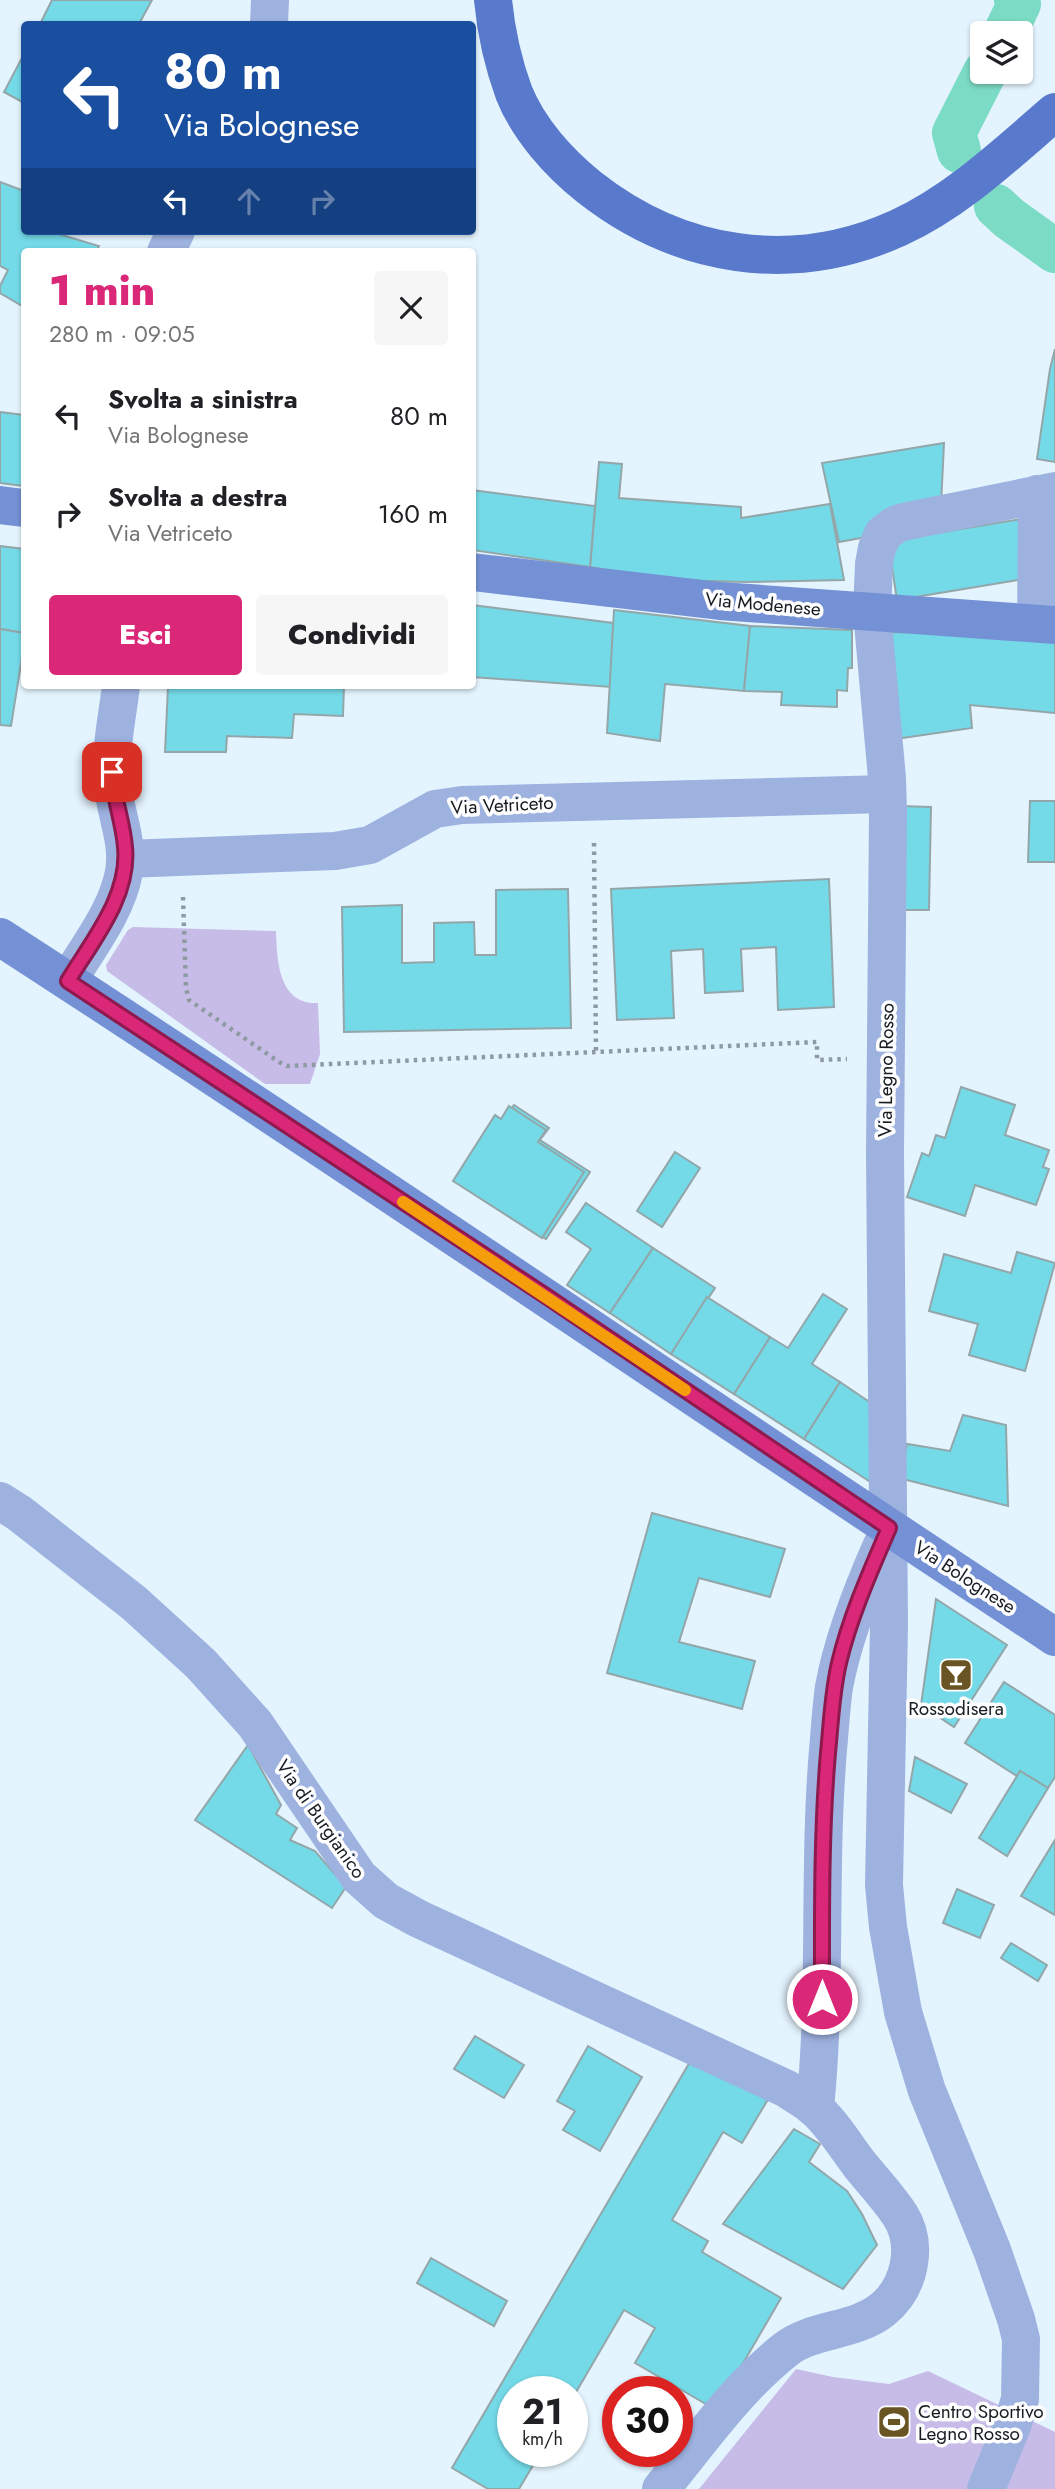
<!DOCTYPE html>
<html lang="it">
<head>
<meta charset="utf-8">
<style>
  body { margin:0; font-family:Jost,sans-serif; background:#f6f6f6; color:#202124; height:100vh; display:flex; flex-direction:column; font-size:26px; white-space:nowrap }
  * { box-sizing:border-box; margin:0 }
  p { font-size:23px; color:#757577 }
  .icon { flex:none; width:38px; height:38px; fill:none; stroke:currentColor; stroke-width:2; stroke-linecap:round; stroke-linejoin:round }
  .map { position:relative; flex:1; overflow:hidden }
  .panel { position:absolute; left:21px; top:248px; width:455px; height:441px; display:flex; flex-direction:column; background:#fff; border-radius:7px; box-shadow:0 2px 5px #0004 }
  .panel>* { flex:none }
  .banner { position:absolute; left:21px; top:21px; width:455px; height:214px; border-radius:7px; box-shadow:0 2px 5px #0004; background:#1a4fa0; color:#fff; overflow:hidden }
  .fabs { position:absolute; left:970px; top:21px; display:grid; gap:14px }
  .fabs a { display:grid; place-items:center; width:63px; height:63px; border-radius:7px; background:#fff; box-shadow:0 2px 5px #0004; font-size:35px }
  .speed { position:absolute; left:497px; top:2376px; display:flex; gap:14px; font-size:35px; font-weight:700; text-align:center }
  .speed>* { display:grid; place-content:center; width:91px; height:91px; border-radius:50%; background:#fff; box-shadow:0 2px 5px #0004; line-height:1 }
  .speed small { font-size:18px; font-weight:400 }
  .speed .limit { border:10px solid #d22; background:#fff; color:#111 }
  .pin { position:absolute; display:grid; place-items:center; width:60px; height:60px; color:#fff; margin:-30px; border-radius:14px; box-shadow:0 4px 10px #0006 }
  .me { position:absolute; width:77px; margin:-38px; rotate:0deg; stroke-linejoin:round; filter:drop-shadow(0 0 5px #0008) }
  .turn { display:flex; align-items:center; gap:24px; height:147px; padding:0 28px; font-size:32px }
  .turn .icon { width:91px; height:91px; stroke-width:2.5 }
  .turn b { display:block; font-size:49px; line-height:60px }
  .lanes { display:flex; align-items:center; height:66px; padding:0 28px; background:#0003; justify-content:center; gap:35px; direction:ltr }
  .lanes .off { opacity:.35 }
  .round { display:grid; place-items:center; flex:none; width:74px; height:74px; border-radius:7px; background:#f6f6f6 }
  .head { display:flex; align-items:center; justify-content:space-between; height:119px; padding:0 28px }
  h1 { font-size:42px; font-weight:800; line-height:52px; color:#db2777 }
  .primary-button { display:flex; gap:14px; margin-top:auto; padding:14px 28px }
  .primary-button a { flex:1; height:80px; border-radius:7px; background:#db2777; color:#fff; font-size:28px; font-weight:800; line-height:80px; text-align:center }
  .primary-button a+a { background:#f6f6f6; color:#202124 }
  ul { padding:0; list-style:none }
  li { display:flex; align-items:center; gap:21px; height:98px; padding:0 28px }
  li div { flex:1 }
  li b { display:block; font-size:26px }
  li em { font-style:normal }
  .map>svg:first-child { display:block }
</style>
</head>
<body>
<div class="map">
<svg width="1055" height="2489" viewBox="0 0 1055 2489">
  <rect width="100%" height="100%" fill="#e4f4fe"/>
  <g fill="#c7bce7">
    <path d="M133 927 276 931C277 959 278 1005 318 1003L320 1054 310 1084H265L107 971 106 965 128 930Z"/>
    <polygon points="796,2369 833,2377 889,2384 928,2371 1055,2432 1055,2489 699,2489"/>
  </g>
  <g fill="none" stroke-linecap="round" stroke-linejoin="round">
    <g stroke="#7cdbc5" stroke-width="44">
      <polyline points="1005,33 1019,4 1016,0"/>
      <polyline points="959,151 954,133 985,72"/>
      <polyline points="996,206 1009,218 1055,251"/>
    </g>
  </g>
  <g fill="#74dae7" stroke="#93a6a9" stroke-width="2">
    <polygon points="52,0 152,0 139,24 40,24"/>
    <polygon points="24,54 24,103 4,92"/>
    <polygon points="0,182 24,191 24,231 49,231 99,246 96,252 24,252 24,307 0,293 0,286 8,270 0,266"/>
    <polygon points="1055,349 1055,462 1037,459 1050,369"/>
    <polygon points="0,412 24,415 24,486 0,483"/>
    <polygon points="944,443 941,506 877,535 839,542 822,463"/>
    <polygon points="599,462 622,464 619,498 741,507 741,518 830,504 844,580 747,582 666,580 590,567"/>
    <polygon points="472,490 595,506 590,567 472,550"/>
    <polygon points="1021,519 1030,578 897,600 888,541"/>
    <polygon points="0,546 24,549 24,633 0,629"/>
    <polygon points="472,605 613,623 611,687 472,677"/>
    <polygon points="614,610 750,626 744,691 665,684 660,741 607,733"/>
    <polygon points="750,626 852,630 852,668 848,668 847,691 837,690 837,707 781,705 782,692 744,691"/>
    <polygon points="0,629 24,633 24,645 11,726 0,725"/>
    <polygon points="880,632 980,633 1055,639 1055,713 970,705 972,728 895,739"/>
    <polygon points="168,686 344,686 343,716 294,714 292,738 227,736 226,752 165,752"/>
    <polygon points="1030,801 1055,801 1055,862 1028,862"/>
    <polygon points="900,806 931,807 929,910 898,910"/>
    <polygon points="829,879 834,1007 778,1010 776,947 741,949 743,991 705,993 703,949 671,951 674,1018 617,1020 611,889"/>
    <polygon points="568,889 571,1028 344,1032 342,907 402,905 402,963 434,962 434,923 474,922 475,955 496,955 496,890"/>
    <polygon points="961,1087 1015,1105 1005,1135 1049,1150 1043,1167 1049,1169 1036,1205 975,1185 965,1216 907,1197 922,1153 929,1156 936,1135 945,1138"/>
    <polygon points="514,1105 549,1128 540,1140 590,1172 546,1239 463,1184"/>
    <polygon points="509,1106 546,1130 538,1142 584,1172 542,1238 453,1181 495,1115 501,1119"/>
    <polygon points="675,1152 700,1168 662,1227 637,1211"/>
    <polygon points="586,1203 653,1248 610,1313 567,1285 591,1249 566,1232"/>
    <polygon points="653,1248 715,1288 671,1354 610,1313"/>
    <polygon points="1017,1252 1055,1263 1025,1371 969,1355 978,1324 929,1311 944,1254 1011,1273"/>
    <polygon points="823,1294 847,1309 812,1364 840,1382 804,1439 734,1394 770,1337 788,1348"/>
    <polygon points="707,1297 770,1337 734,1394 671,1354"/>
    <polygon points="840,1382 874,1405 872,1483 804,1439"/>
    <polygon points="963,1415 1006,1425 1008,1506 899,1478 907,1444 950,1451"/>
    <polygon points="652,1513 785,1549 770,1597 699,1578 679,1642 755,1661 742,1709 607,1673"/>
    <polygon points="936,1599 1007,1645 954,1727 921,1705"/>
    <polygon points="1004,1682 1055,1715 1055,1777 1048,1788 1020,1771 1017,1776 965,1743"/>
    <polygon points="248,1745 281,1805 276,1814 297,1828 290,1840 315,1851 346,1887 332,1908 195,1820"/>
    <polygon points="915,1757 967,1784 951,1813 909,1791"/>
    <polygon points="1020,1771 1048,1788 1007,1856 979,1838"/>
    <polygon points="1055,1840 1055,1915 1021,1896"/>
    <polygon points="957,1889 994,1905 980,1938 943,1923"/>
    <polygon points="1011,1943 1047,1965 1038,1981 1001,1958"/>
    <polygon points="475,2036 524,2065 504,2098 454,2069"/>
    <polygon points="588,2046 642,2077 600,2151 563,2130 575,2111 557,2101"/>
    <polygon points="691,2060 770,2096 742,2143 723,2132 672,2220 708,2241 702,2252 781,2298 716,2410 635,2363 655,2328 624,2310 572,2399 572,2392 513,2392 513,2452 541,2452 519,2489 488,2489 452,2468"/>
    <polygon points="794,2129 820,2144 809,2162 847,2191 862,2214 877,2245 843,2289 723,2224"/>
    <polygon points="431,2258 507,2301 494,2326 417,2283"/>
  </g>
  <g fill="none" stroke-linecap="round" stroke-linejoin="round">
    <g stroke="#8e9aa1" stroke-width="4.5" stroke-dasharray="3.5 5" stroke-linecap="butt">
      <polyline points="594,843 596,1052"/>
      <polyline points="183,897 186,988 189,1000 279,1062 287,1066 817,1042 817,1060 847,1059"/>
    </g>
    <g stroke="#9eb2e0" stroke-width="38">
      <polyline points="269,24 270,0"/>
      <polyline points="166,252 176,231"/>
      <polyline points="1036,623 1037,494"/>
      <polyline points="126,859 335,851 370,845 435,809 462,805 887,794"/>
      <path d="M68 981C88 947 117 911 124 872 129 842 116 816 113 787 109 754 117 719 121 686"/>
      <path d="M0 1501 19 1513 134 1603 201 1664 255 1724 359 1877 386 1901 419 1919 787 2089C795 2095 805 2100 813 2107 830 2120 846 2147 860 2165 873 2181 888 2197 900 2215 919 2245 910 2288 882 2310 854 2332 813 2328 785 2350 736 2389 700 2441 661 2489"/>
      <path d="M815 2108C827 1989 818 1869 828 1750 830 1729 831 1707 834 1687 843 1638 862 1590 882 1545"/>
      <polyline points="986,2489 1012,2426 1020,2399 1021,2339 1016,2319 992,2250 927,2091 903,2012 888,1927 884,1885 889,1625 885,1154 888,812 887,778 872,612 874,564 877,548 883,534 895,525 903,522 1055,491"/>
    </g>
    <g stroke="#7591d5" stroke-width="38">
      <polyline points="0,505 24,508"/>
      <polyline points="472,572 720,601 1055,625"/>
      <path d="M0 937C354 1166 702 1405 1055 1637"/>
    </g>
    <path stroke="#5979cc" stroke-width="38" d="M493 0C496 31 503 63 514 93 529 130 559 163 589 187 679 258 792 276 898 228 957 201 1006 154 1055 112"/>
  </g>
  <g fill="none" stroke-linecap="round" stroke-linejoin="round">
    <defs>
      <path id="route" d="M112 772C113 797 123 821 125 847 130 896 92 941 68 981L546 1296 889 1528C870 1572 850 1617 839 1663 832 1693 831 1723 828 1753 821 1835 822 1917 822 1999"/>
    </defs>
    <use href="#route" stroke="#8e194d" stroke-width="18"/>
    <use href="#route" stroke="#db2777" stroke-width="12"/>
    <polyline stroke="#f59e0b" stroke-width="12" points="403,1202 685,1390"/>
  </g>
  <defs>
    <symbol id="bar-square" viewBox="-11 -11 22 22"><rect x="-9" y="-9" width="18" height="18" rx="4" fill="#695524" stroke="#fefefe"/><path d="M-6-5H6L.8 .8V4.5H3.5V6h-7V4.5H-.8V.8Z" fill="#fff"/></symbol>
    <symbol id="stadium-square" viewBox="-11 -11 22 22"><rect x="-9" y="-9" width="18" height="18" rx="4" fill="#695524" stroke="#fefefe"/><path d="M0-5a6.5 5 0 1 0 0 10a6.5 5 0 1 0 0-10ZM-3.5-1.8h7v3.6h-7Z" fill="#fff"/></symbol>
  </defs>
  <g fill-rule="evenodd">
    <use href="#bar-square" x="937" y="1656" width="38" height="38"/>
    <use href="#stadium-square" x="875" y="2403" width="38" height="38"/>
  </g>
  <g text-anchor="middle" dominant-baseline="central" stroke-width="7" stroke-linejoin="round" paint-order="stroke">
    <g font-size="19" fill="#161c1f" stroke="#fefefe">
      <text transform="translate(763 604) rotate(5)">Via Modenese</text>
      <text transform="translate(502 805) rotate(-3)">Via Vetriceto</text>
      <text transform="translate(886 1070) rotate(-89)">Via Legno Rosso</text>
      <text transform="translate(965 1577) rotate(33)">Via Bolognese</text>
      <text transform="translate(321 1819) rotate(55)">Via di Burgianico</text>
    </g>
    <g font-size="19" fill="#161c1f" stroke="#fefefe">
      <text x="956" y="1708">Rossodisera</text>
      <text x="918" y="2411" text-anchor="start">Centro Sportivo<tspan x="918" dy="22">Legno Rosso</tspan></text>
    </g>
  </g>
</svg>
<div class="fabs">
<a><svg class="icon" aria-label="layers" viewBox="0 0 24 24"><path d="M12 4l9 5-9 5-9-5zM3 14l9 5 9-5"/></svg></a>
</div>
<div class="speed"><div>21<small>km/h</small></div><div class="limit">30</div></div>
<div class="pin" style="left:112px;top:772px;background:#d93025"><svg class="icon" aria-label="arrive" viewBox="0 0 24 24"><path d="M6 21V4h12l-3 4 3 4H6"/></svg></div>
<svg class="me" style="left:822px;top:1999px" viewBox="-20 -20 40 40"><circle r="17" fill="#db2777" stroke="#fff" stroke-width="3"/><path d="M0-11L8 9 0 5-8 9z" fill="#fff"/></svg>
<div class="banner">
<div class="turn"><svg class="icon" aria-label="left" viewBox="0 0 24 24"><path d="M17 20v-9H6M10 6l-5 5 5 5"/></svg><div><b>80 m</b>Via Bolognese</div></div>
<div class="lanes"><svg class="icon" aria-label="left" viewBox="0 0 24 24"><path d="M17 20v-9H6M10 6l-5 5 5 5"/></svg><svg class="icon off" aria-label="ahead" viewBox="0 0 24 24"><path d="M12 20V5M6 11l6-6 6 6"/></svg><svg class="icon off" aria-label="right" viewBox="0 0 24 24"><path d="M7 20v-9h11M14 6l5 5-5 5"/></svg></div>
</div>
<section class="panel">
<div class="head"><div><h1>1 min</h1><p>280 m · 09:05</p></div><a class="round"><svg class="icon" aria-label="close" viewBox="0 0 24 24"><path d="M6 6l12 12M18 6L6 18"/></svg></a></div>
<ul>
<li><svg class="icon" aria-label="left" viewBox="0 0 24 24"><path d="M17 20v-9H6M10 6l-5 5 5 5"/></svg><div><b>Svolta a sinistra</b><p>Via Bolognese</p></div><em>80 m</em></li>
<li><svg class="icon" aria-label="right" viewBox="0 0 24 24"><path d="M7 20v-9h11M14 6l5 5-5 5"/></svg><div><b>Svolta a destra</b><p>Via Vetriceto</p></div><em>160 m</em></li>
</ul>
<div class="primary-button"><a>Esci</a><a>Condividi</a></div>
</section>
</div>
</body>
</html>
